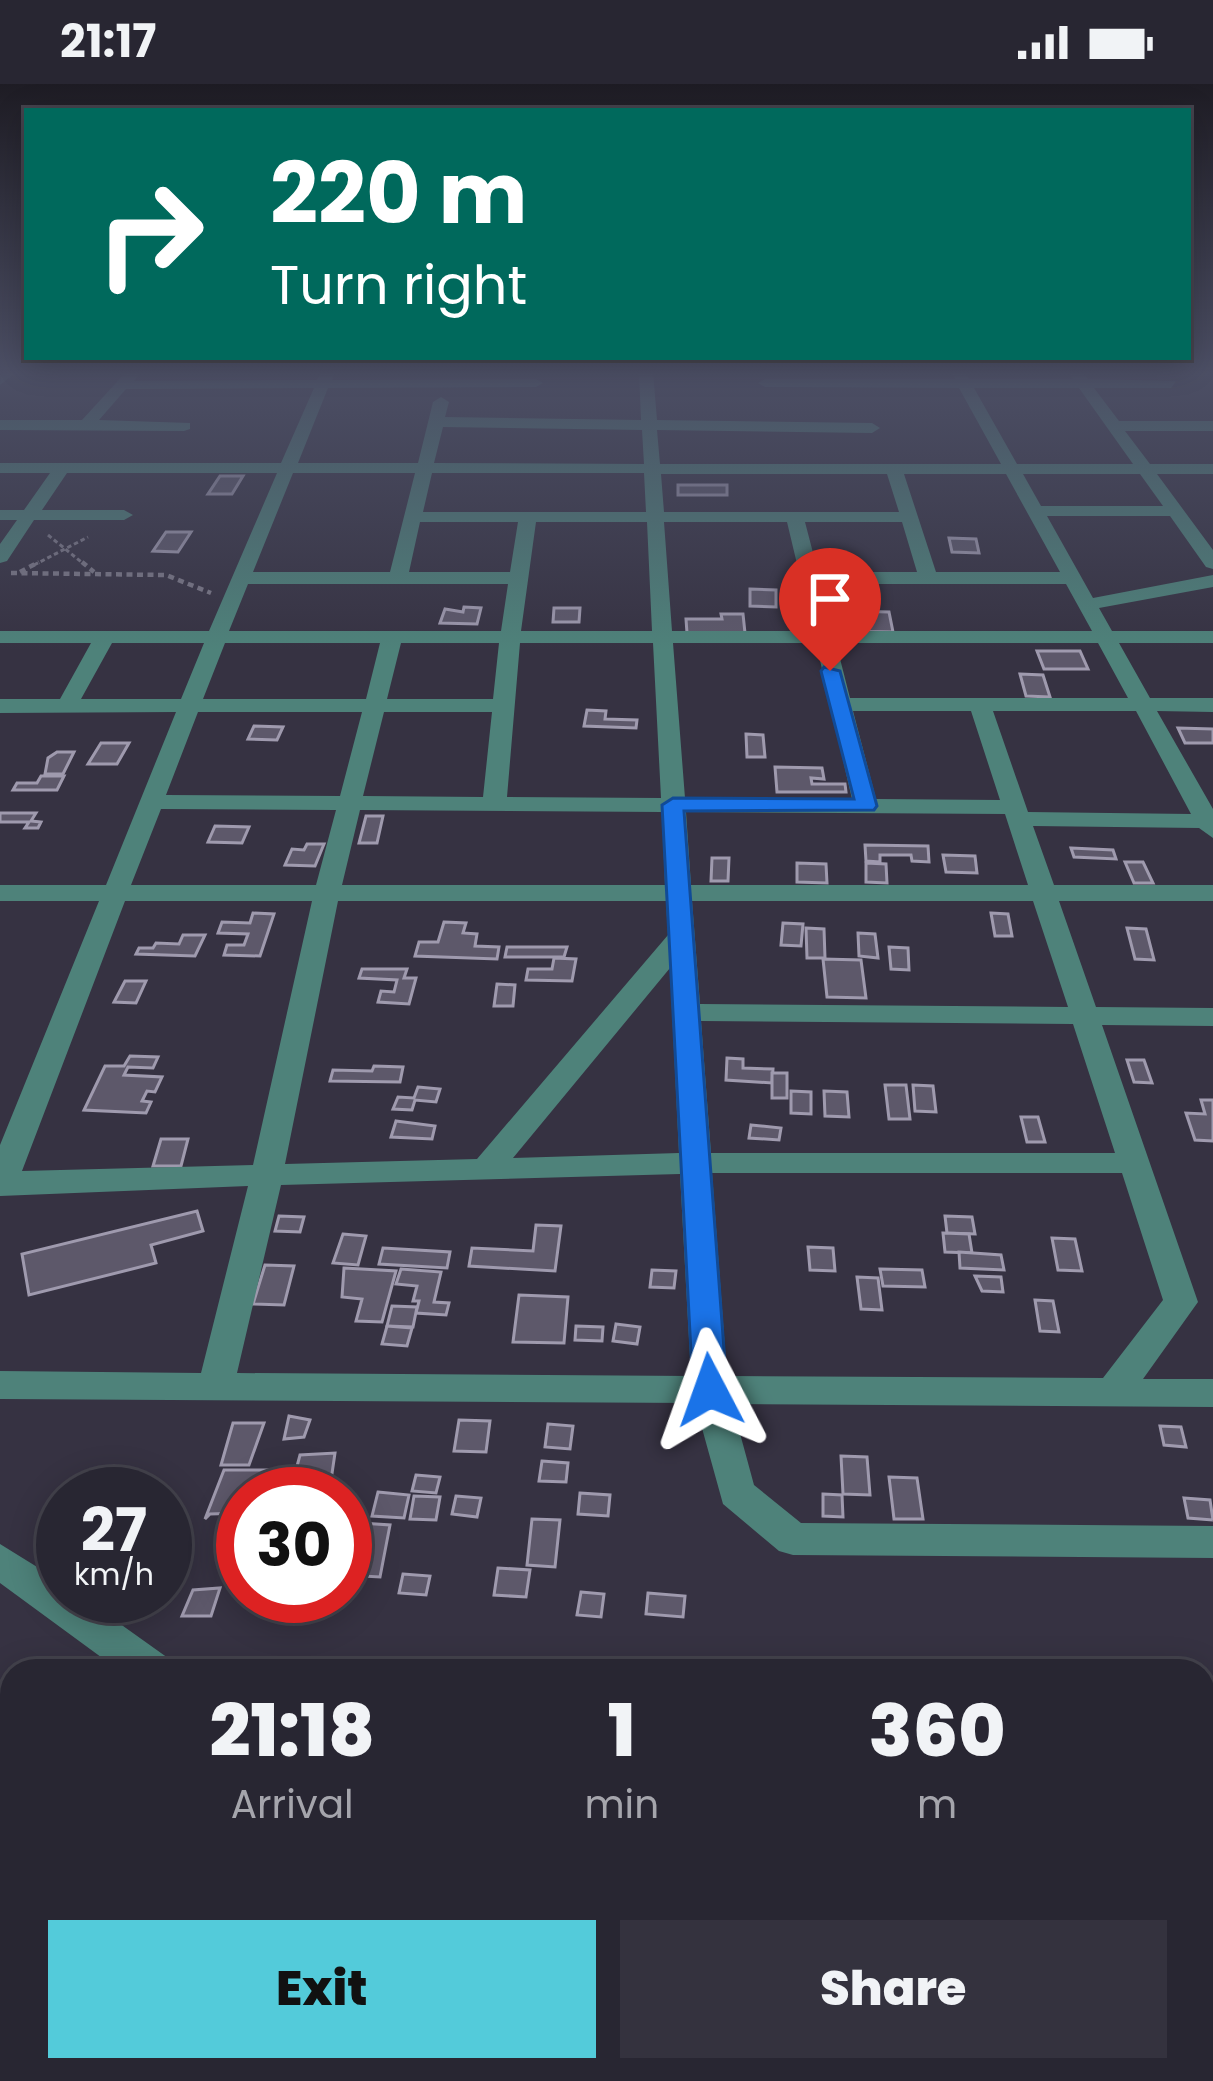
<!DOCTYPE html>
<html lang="en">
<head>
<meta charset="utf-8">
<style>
  body { margin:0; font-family:Poppins,sans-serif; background:#34323e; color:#f1f3f6; height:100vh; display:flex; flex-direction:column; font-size:45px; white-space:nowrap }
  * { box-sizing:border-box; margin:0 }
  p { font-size:39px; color:#a5a5ac }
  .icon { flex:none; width:66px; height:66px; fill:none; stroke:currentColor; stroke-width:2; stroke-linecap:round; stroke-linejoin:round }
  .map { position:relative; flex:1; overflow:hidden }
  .panel { position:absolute; left:0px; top:1575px; width:1215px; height:423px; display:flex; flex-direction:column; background:#282632; border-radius:36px 36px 0 0; box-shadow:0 6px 30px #0003,0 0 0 3px #44434d }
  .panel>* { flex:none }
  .banner { position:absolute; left:24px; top:24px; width:1167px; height:252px; border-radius:0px; box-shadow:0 6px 30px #0003,0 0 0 3px #44434d; background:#00695c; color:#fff; overflow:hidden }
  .speed { position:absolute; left:36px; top:1383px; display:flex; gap:24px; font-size:60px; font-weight:700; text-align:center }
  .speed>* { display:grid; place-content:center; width:156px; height:156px; border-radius:50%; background:#282632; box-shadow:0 6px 30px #0003,0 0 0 3px #44434d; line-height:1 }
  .speed small { font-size:30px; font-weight:400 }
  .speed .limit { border:18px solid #d22; background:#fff; color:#111 }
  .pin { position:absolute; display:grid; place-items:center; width:102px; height:102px; color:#fff; margin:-123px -51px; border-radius:50% 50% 50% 0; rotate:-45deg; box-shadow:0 0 12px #0007 }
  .pin .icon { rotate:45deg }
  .me { position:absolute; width:132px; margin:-66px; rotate:356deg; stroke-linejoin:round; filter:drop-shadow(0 0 9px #0008) }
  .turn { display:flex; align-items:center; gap:42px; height:252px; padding:0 48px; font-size:54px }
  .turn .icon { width:156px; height:156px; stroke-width:2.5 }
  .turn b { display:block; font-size:84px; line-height:102px }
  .eta { display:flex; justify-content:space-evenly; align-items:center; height:204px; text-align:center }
  .eta b { font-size:72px; font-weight:800; line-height:84px }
  .action { display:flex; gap:24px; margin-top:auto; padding:24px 48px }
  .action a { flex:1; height:138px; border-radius:0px; background:#53cbda; color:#111; font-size:48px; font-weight:800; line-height:138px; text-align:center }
  .action a+a { background:#34323e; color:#f1f3f6 }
  .status { display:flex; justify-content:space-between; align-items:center; height:84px; padding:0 60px; background:#282632; direction:ltr }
  .status svg { height:33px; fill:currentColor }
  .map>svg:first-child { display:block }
</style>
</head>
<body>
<div class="status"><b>21:17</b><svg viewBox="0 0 49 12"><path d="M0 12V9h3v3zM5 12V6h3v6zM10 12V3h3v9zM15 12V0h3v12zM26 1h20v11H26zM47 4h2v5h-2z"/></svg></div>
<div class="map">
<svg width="1213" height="1997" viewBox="0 0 1213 1997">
  <rect width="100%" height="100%" fill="#363242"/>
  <polygon fill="#081c1c" points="0,1903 12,1906 12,1986 366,1986 415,1997 0,1997"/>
  <g fill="#5d586a" stroke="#9f9aae" stroke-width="3">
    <polygon points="220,392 243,392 232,410 208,410"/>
    <rect x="678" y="401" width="49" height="10"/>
    <polygon points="166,448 191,448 178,468 153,467"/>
    <polygon points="949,454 976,455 979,469 952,468"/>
    <polygon points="750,505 776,506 776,523 750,522"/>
    <polygon points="464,523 481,524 477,540 440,539 445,525 463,528"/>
    <polygon points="554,524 580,524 579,538 553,538"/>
    <polygon points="847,527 889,528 893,548 837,547 836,536 849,536"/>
    <polygon points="721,530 743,530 745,549 687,549 686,535 722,535"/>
    <polygon points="1037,567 1080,567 1088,585 1044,585"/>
    <polygon points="1020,590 1043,591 1050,613 1026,612"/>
    <polygon points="587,626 606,627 605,635 637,636 636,644 584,642"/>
    <polygon points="254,642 283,643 277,656 248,655"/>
    <polygon points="1178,644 1213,645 1213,659 1185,659"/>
    <polygon points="746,650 763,651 765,673 747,673"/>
    <polygon points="101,659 129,659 117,680 88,680"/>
    <polygon points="57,668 74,668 63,690 45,690 48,674"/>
    <polygon points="775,683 822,684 824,695 811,694 812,700 845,700 846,708 777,708"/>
    <polygon points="41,692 64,692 57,706 13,706 17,699 37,699"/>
    <polygon points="36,729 31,737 41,738 38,744 25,744 29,738 0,738 0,729"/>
    <polygon points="366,732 383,732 377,759 359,759"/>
    <polygon points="215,742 249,743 242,759 208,758"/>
    <polygon points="307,760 324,760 315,782 285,781 292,765 304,766"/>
    <polygon points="865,761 928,762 929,778 912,777 911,771 880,771 880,778 866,777"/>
    <polygon points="1071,764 1113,766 1116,775 1074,773"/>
    <polygon points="943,771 975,772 977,789 946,788"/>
    <polygon points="712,774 729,774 728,797 711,797"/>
    <polygon points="1125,778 1143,778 1153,799 1134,799"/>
    <polygon points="797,779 826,780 827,799 797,798"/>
    <polygon points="866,779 886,780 887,799 866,798"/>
    <polygon points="253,829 274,830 260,872 224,871 227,861 244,861 248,850 218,849 222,838 250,839"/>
    <polygon points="991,829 1008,830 1012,852 995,852"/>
    <polygon points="444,838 466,839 463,849 477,850 475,862 499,863 497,875 415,872 419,858 438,858"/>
    <polygon points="783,839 803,840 801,862 781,861"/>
    <polygon points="806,844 824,845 825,874 807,874"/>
    <polygon points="1127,844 1146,845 1154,876 1135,875"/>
    <polygon points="858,849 875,850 878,874 859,872"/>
    <polygon points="183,851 205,851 195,872 136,870 139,864 153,864 156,859 179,860"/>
    <polygon points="507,863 567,863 564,873 505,873"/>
    <polygon points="889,863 908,864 909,886 891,885"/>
    <polygon points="554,874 576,875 572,897 526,896 528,885 552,885"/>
    <polygon points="823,875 861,876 866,914 827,913"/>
    <polygon points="362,885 407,885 404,894 416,894 409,920 378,918 381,907 394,908 397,896 359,894"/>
    <polygon points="125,897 146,897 136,919 114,918"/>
    <polygon points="497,900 515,901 513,922 494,922"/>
    <polygon points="130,972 158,973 153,984 128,983 124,991 162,993 155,1008 147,1007 142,1017 151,1018 146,1029 84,1026 105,982 124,982"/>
    <polygon points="727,974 743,975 743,984 773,985 772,999 726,996"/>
    <polygon points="1127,976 1144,976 1152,999 1134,998"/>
    <polygon points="374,982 403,983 400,998 330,997 333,986 372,987"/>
    <rect x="772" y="989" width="15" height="25"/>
    <polygon points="885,1001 906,1001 910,1035 889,1035"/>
    <polygon points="913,1001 933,1002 936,1028 915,1027"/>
    <polygon points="418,1003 440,1005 436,1018 415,1016 412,1026 393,1025 398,1013 414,1014"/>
    <polygon points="791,1007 811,1008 811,1030 791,1029"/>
    <polygon points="824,1007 847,1008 849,1033 825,1032"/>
    <polygon points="1201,1016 1213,1016 1213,1057 1195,1056 1186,1029 1205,1030"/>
    <polygon points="1021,1033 1038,1033 1045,1058 1027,1058"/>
    <polygon points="396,1037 435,1042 432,1055 391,1053"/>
    <polygon points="751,1041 781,1044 779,1056 749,1054"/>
    <polygon points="161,1055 188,1055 181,1082 153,1082"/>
    <polygon points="197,1127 203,1147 151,1161 156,1179 29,1211 22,1170"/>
    <polygon points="279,1132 304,1133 300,1148 275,1147"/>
    <polygon points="945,1132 972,1133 975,1150 947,1149"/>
    <polygon points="536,1141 561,1142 555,1187 469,1182 472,1164 533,1167"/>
    <polygon points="943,1149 969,1150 972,1169 945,1168"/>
    <polygon points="343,1150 366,1152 358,1181 333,1179"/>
    <polygon points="1052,1154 1075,1155 1082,1187 1058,1186"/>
    <polygon points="808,1163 833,1164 835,1187 810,1186"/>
    <polygon points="383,1164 450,1168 447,1184 379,1180"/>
    <polygon points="959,1168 1001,1171 1004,1186 960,1184"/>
    <polygon points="265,1181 294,1182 284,1221 253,1220"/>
    <polygon points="344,1184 396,1187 382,1238 356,1237 362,1215 342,1213"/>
    <polygon points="401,1185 441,1188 434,1218 449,1219 446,1231 416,1229 419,1217 413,1217 417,1202 396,1200"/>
    <polygon points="880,1185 922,1186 925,1203 883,1202"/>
    <polygon points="652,1186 676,1187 674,1204 650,1203"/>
    <polygon points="975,1192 1001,1193 1003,1208 982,1207"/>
    <polygon points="857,1193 878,1194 882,1226 861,1225"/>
    <polygon points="519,1211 568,1213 564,1259 513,1258"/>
    <polygon points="1035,1216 1053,1217 1059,1248 1040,1247"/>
    <polygon points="392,1222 417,1223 413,1243 387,1242"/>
    <polygon points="616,1240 640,1243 637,1260 613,1257"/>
    <polygon points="387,1242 412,1244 407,1262 382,1260"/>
    <polygon points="576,1242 603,1243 602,1257 575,1256"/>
    <polygon points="289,1332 310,1336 304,1353 284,1355"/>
    <polygon points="459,1336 490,1337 486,1368 454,1367"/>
    <polygon points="233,1339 264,1339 249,1381 221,1381"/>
    <polygon points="548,1340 573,1342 570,1365 545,1363"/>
    <polygon points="1160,1342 1181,1343 1186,1363 1164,1361"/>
    <polygon points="335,1369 329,1410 243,1410 243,1429 210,1430 205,1435 224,1386 296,1386 300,1371"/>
    <polygon points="841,1372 867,1373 870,1411 843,1410"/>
    <polygon points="542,1377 568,1379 566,1398 539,1397"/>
    <polygon points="416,1391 440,1393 436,1409 412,1407"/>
    <polygon points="889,1393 917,1394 923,1435 894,1435"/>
    <polygon points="378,1408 409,1411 404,1434 372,1432"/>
    <polygon points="580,1409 610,1411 608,1432 578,1430"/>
    <polygon points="823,1410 842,1411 843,1433 823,1432"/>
    <polygon points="414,1412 440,1413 436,1436 410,1435"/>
    <polygon points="456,1412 481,1414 477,1433 452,1430"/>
    <polygon points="1184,1414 1210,1416 1213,1436 1188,1434"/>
    <polygon points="532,1435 560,1436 555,1483 527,1481"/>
    <polygon points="345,1438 390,1441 380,1493 345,1491"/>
    <polygon points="498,1484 530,1486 526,1513 494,1511"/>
    <polygon points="403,1490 430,1492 426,1511 399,1509"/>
    <polygon points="220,1504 211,1532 182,1532 193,1506"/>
    <polygon points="581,1508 604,1510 601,1533 577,1531"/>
    <polygon points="648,1509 685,1512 683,1533 646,1530"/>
  </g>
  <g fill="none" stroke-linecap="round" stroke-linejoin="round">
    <g stroke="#7c7987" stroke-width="3" stroke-dasharray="4.5 3" stroke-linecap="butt">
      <polyline points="48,451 85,481"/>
      <polyline points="34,481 88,453"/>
    </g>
    <g stroke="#7c7987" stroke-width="4.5" stroke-dasharray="6 4.5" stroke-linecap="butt">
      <polyline points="82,478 94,488"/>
      <polyline points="20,488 39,478"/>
      <polyline points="11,489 166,491 211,509"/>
    </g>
    <g fill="#4e827a" fill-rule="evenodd">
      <polygon points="16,288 0,301 1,288"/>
      <path d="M126 288H141L134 297 317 296 321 288H335L332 296 536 295 543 299 536 303 328 304 298 379H418L433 318 441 313 449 318 445 333 641 336 639 288H653L657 336 872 339 880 344 872 349 657 346 660 380H1001L959 304 765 303 758 299 765 295H955L951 288H965L969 295H1073L1068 288H1082L1088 295 1176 297 1171 304H1094L1119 337H1213V347H1125L1150 380H1213V390H1157L1213 466V485L1206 483 1170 432H1047L1093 514 1213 491V503L1099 524 1112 547H1213V559H1119L1150 614H1213V628L1157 627 1213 725V754L1199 744 1033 742 1054 801H1213V817H1059L1096 923 1213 924V942L1102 941 1198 1218 1143 1295H1213V1323L732 1320 754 1401 801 1439 1213 1442V1474L793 1471 779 1467 723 1420 695 1319 0 1315V1287L201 1289 248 1102 0 1112V1061L99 817H0V801H106L176 628 0 629V615H60L91 559H0V547H209L277 389H67L42 426H124L133 431 124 436H34L7 477 0 479V460L17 436H0V426H24L50 389H0V379H281L314 304 126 305 99 336 190 339V345L184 347 0 346V336H82ZM974 304H1079L1133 380H1017ZM443 343 642 346 644 380 434 379ZM293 389H415L390 488H253ZM432 389H644L646 428H423ZM661 390H887L899 428H664ZM904 390H1006L1060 488H936ZM1023 390H1140L1163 422H1041ZM420 438H518L510 488H409ZM536 438H647L652 547H521ZM664 438H787L813 547H672ZM805 438H902L917 488H818ZM248 500H508L501 547H229ZM821 500H1066L1092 547H833ZM112 559H204L181 615H81ZM225 559H380L366 615H203ZM401 559H499L493 615H387ZM520 559H653L661 714 507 713ZM673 559H816L852 715 685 714ZM836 559H1098L1128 614H850ZM853 627H971L1000 716 876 715ZM993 627H1136L1191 730 1028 728ZM198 628H362L340 712 166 711ZM384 628H492L483 713 363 712ZM161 725 336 726 316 801H131ZM360 726 662 728 665 801H342ZM686 728 1005 730 1028 801H691ZM125 817H312L253 1081 22 1087ZM338 817H666L668 851 477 1075 285 1080ZM692 817H1033L1068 923 700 920ZM670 884 679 1069 513 1074ZM701 937 1073 940 1115 1069H711ZM712 1089H1122L1163 1216 1103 1294 727 1292ZM680 1090 691 1292 237 1289 281 1101Z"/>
      <polygon points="0,1460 63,1499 63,1512 81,1512 168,1574 174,1587 120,1587 0,1499"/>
      <polygon points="0,1819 12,1821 12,1869 0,1867"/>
      <polygon points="1213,1872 1213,1922 1203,1924 1203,1874"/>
      <polygon points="1203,1931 1213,1931 1213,1983 1203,1981"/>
      <polygon points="745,1986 836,1986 841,1997 750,1997"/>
      <polygon points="896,1986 961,1986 966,1997 901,1997"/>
    </g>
  </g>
  <linearGradient id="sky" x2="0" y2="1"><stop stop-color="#1e1c24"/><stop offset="0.51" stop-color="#4c4f65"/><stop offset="1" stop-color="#4c4f65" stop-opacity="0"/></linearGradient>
  <rect width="1213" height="567" fill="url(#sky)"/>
  <polygon fill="#1a73e8" stroke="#114b97" stroke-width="3" points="824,583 840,587 877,722 874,726 684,727 727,1306 722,1315 710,1318 698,1315 693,1306 662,721 673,714 854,715 821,587"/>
</svg>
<div class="speed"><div>27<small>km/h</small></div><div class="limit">30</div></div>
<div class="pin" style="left:830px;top:587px;background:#d93025"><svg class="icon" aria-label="arrive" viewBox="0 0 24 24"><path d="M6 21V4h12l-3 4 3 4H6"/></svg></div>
<svg class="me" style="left:710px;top:1306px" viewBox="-20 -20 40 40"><path d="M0-17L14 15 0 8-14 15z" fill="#1a73e8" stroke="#fff" stroke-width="4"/></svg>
<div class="banner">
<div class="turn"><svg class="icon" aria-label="right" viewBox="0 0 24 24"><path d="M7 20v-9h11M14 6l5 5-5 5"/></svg><div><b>220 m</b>Turn right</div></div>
</div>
<section class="panel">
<div class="eta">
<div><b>21:18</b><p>Arrival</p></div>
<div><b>1</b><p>min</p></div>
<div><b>360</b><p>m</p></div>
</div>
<div class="action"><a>Exit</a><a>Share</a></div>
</section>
</div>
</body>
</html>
